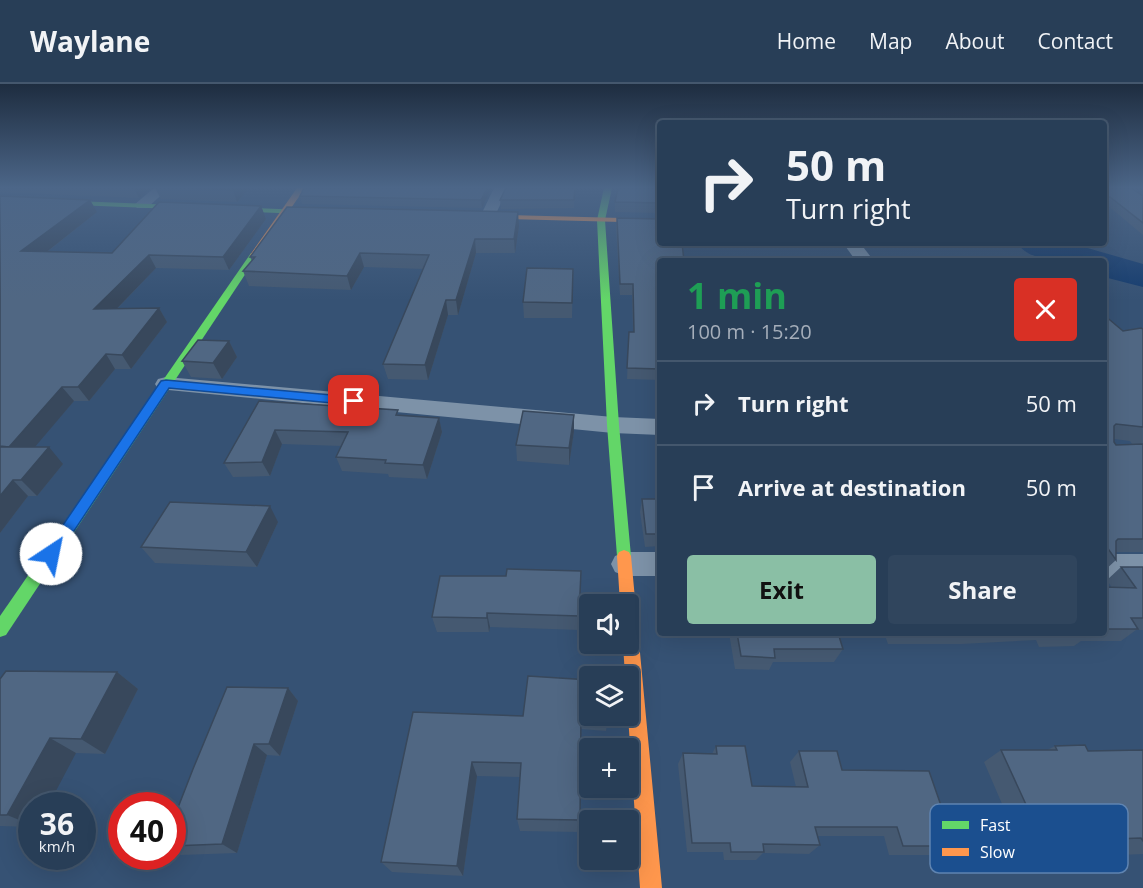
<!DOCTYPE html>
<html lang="en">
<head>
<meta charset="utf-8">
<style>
  body { margin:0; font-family:"Open Sans",sans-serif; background:#30455d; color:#f1f3f6; height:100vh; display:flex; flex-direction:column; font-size:22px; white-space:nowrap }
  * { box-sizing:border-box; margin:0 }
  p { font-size:20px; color:#a5aeba }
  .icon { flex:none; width:33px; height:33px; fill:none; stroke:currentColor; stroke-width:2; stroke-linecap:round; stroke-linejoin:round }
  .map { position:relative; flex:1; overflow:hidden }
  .drawer { position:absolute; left:657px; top:174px; width:450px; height:378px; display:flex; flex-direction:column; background:#283e57; border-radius:6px; box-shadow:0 6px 24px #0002,0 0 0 2px #44576d }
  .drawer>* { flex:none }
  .hud { position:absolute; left:657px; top:36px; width:450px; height:126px; border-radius:6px; box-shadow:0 6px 24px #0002,0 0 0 2px #44576d; background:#283e57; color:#f1f3f6; overflow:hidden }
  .controls { position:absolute; left:579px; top:510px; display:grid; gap:12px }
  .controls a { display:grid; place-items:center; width:60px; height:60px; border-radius:6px; background:#283e57; box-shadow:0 6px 24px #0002,0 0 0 2px #44576d; font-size:30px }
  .speed { position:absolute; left:18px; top:708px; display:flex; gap:12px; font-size:30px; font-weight:700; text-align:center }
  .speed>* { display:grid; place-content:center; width:78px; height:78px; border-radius:50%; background:#283e57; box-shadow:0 6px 24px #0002,0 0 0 2px #44576d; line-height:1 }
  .speed small { font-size:15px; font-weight:400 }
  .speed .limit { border:9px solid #d22; background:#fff; color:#111 }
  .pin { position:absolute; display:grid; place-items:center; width:51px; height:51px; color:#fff; margin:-26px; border-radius:12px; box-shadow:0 3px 9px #0006 }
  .me { position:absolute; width:66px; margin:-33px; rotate:34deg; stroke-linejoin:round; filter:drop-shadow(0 0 4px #0008) }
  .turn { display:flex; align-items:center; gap:21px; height:126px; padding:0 30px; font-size:27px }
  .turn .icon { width:78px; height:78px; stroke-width:2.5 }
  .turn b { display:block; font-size:42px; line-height:51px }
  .round { display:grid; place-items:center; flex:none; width:63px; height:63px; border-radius:6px; background:#30455d }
  .overview { display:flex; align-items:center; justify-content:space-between; height:102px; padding:0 30px }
  h1 { font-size:36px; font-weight:700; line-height:45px; color:#1e9e55 }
  .action { display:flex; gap:12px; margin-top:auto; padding:12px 30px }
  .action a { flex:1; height:69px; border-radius:6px; background:#8abfa5; color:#111; font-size:24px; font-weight:700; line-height:69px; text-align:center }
  .action a+a { background:#30455d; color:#f1f3f6 }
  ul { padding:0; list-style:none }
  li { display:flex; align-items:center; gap:18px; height:84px; padding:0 30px; border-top:2px solid #44576d }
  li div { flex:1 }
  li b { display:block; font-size:22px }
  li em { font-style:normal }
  header { display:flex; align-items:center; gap:36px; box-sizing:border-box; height:84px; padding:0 30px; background:#283e57; border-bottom:2px solid #44576d }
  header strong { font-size:28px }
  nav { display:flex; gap:33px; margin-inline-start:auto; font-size:21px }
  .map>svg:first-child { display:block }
</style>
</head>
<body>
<header>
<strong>Waylane</strong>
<nav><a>Home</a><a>Map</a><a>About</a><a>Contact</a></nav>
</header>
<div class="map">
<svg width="1143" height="804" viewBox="0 0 1143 804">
  <rect width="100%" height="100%" fill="#365274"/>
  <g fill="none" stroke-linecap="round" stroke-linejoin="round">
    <path fill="#153c6e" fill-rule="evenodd" d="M1017 159H1070L1143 180V203L1104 193V177C1079 177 1032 182 1017 159Z"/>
    <g fill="#7d92a8" fill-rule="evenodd">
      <polygon points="154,104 169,104 147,124 137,124 134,121"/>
      <polygon points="494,104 508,104 493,136 483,136 480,133"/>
      <polygon points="843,159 860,159 874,177 856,177"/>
      <polygon points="166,293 613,333 660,335 660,351 613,349 158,305 155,300 158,295"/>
      <polygon points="625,468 660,468 660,492 625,492 615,488 611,480 615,472"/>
      <rect x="1104" y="470" width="39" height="24"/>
    </g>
    <g fill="#63d668" fill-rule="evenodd">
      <polygon points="604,104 612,104 605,136 619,341 631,472 629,476 624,478 619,476 617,472 607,341 597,136"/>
      <polygon points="0,114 328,127 332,129 328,131 0,118"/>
      <polygon points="251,169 258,171 6,551 0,553 0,532"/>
    </g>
    <g fill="#ff974d" fill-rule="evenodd">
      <polygon points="297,104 305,104 257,173 251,173 250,171"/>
      <polygon points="470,130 660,135 660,139 473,134 470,134"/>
      <polygon points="624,466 629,468 631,472 662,804 640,804 628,632 628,592 625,592 623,560 628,560 628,520 620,520 617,472 619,468"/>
    </g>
  </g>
  <g fill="#455971" fill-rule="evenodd">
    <polygon points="0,104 151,104 139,114 0,108"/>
    <polygon points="155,104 249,104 237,118 161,115"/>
    <polygon points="304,104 492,104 482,124 302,120 300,112"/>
    <polygon points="575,104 574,124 501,125 500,116"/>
    <polygon points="660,104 660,129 615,128 615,118"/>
    <polygon points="1104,104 1143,112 1143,151 1106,120 1104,120"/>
    <polygon points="0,112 90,116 97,128 47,168 112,169 261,122 266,135 229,186 156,184 117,225 159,224 167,238 131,285 115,285 89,317 74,317 34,363 63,380 37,412 28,412 0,449"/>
    <polygon points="617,134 660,159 721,159 720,164 683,163 660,177 660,296 627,295 629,248 633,248 632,211 620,211 616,144"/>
    <polygon points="519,142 515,169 476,169 458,231 448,231 428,296 388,295 383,280 424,185 364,183 351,206 249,202 243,187 252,177 250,173"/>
    <polygon points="573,185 572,234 524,234 523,218"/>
    <path d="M1104 231 1123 247 1143 245V468H1116V476L1104 487ZM1114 355 1130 357 1132 360 1116 361 1114 358Z"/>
    <polygon points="229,257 237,273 222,295 191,293 182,277"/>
    <polygon points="259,317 400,331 439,334 442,348 427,395 389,393 388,390 342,387 336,373 342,362 282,360 270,392 233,393 224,379"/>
    <polygon points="574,331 574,347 569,381 517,377 516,361"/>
    <polygon points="642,415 660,415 660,462 645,463 640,428"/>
    <polygon points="278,438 257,483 155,479 141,463"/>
    <polygon points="1121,483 1143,483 1143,546 1136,546 1121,557 1081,557 1074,562 1039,563 1036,556 961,560 888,560 884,549 1104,549 1104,503 1112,504 1107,496"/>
    <polygon points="581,487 579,546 490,543 489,548 437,548 432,533 506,492"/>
    <polygon points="729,549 838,549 843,565 834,578 773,578 769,586 735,585"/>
    <polygon points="117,588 138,605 105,670 76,669 32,722 32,743 0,742 0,595"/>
    <polygon points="590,596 590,632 608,632 606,647 581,645 579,748 520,747 517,735 520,693 477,692 463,792 392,788 381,778 413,628 523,632"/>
    <polygon points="288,604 298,617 280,672 267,671 237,769 181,771 172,766 172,739"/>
    <polygon points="716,662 752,702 796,703 790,678 799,667 842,686 955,762 939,771 889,771 884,752 817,752 820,761 809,770 763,769 756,776 724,776 723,768 687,768 678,680 683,669 712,670"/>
    <polygon points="1055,662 1088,667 1143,666 1143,770 1121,771 1117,763 1086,764 1067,771 1024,771 984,678 1001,666 1047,666"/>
  </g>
  <g fill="#38485c">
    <polygon points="134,104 151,104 139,114"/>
    <polygon points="234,104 249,104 237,118 233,106"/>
    <polygon points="487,104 492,104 482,124 481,116"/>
    <polygon points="90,116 97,128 30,181 21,167"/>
    <polygon points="261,122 266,135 229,186 223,173"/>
    <polygon points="518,128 519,142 515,169 514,155"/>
    <polygon points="475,155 476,169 458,231 456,216"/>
    <polygon points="360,169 364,183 351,206 347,192"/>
    <polygon points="149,171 156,184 103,239 94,225"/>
    <polygon points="446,216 448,231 428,296 425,281"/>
    <polygon points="159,224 167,238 131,285 122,271"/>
    <polygon points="229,257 237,273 222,295 213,279"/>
    <polygon points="106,270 115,285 89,317 78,303"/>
    <polygon points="62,303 74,317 23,377 9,363"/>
    <polygon points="574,331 574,347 569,381 569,364"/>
    <polygon points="439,334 442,348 427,395 423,381"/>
    <polygon points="275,346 282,360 270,392 262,378"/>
    <polygon points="49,363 63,380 37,412 21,396"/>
    <polygon points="13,396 28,412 0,449 0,412"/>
    <polygon points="270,422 278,438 257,483 246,468"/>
    <polygon points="487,529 490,543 489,548 487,534"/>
    <polygon points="117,588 138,605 105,670 81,655"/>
    <polygon points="288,604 298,617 280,672 269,660"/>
    <polygon points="50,654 76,669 48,722 32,722 32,741 7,731"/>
    <polygon points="254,660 267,671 237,769 222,760"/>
    <polygon points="472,678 477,692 463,792 457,782"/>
  </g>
  <g fill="#506783" stroke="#38485c" stroke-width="1.5">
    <polygon points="188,104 234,104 233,106"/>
    <polygon points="304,104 487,104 481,116 300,112"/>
    <polygon points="506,104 575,104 574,116 500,116"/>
    <polygon points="618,104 660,104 660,119 615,118"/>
    <polygon points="1104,104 1131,104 1143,112 1143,139 1110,113 1104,113"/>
    <polygon points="0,112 90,116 21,167 112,169 159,118 261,122 223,173 149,171 94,225 159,224 122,271 106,270 78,303 62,303 9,363 0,362"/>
    <polygon points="287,123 518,128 514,155 475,155 456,216 446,216 425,281 383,280 429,171 360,169 347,192 243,187 255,173 250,173"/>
    <polygon points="617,134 660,135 660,159 682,159 684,177 660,177 660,285 627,284 629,248 634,248 633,200 620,200"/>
    <polygon points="527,184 573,185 572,219 523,218"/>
    <polygon points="1104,231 1123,247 1141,244 1143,245 1143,343 1116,340 1114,342 1114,358 1116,361 1143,360 1143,455 1118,455 1116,457 1116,476 1104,459"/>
    <polygon points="198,256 229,257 213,279 182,277"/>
    <polygon points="259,317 398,326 396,331 439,334 423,381 385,379 386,376 336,373 348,348 275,346 262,378 224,379"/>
    <polygon points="523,327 574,331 569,364 516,361"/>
    <polygon points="0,363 49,363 21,396 13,396 0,412"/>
    <polygon points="642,415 660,415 660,450 646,450"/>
    <polygon points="170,418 270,422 246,468 141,463"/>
    <polygon points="1121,483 1143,483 1143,534 1131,534 1138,545 1104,545 1104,503 1136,504"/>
    <polygon points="507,485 581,487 579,532 487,529 487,534 432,533 440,492 506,492"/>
    <polygon points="737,549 838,549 843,565 774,565 775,574 741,572"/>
    <polygon points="1053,549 1089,549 1090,550 1054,551"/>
    <polygon points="6,587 117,588 81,655 50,654 7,731 0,731 0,595"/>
    <polygon points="528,592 590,596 590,630 581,630 580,736 517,735 521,679 472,678 457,782 381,778 413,628 523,632"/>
    <polygon points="227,603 288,604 269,660 254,660 222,760 172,762 172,739 193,685"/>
    <polygon points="1085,661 1088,667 1143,666 1143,757 1141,754 1086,756 1089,762 1045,762 1001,666 1057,666 1055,662"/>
    <polygon points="716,662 745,662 752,702 808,703 799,667 837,667 842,686 929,687 955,762 903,762 897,743 815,743 820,761 763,760 764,768 731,768 730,759 692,759 683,669 717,670"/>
  </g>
  <linearGradient id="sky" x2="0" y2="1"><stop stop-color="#1e2d40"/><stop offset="0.48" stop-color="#4c6688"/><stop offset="1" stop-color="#4c6688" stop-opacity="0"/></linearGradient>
  <rect width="1143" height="216" fill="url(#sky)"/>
  <polygon fill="#1a73e8" stroke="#114b97" stroke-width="1.5" points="166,296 354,313 360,317 354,321 169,304 56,474 46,474 44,470 46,466 161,297"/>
  <rect x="930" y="720" width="198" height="69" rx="9" fill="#1b4f8f" stroke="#5f84b1" stroke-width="1.5"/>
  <rect x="942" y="737" width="27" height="8" fill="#63d668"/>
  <rect x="942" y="764" width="27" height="8" fill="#ff974d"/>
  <g font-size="16" fill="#fff">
    <text x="980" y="747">Fast</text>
    <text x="980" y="774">Slow</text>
  </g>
</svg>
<div class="controls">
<a><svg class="icon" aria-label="sound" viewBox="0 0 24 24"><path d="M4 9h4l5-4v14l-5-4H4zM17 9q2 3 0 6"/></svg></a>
<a><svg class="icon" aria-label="layers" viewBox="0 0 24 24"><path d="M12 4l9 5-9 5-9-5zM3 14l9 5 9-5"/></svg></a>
<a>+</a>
<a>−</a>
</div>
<div class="speed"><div>36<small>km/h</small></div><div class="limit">40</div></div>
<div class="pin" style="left:354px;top:317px;background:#d93025"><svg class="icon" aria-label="arrive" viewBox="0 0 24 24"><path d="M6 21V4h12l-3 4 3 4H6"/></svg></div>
<svg class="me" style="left:51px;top:470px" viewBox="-20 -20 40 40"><circle r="19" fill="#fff"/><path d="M0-13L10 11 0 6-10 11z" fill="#1a73e8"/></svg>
<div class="hud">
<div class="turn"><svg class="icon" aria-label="right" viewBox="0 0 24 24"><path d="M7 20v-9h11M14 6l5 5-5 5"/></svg><div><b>50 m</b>Turn right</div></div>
</div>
<section class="drawer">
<div class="overview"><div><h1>1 min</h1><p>100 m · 15:20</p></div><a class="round" style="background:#d93025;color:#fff"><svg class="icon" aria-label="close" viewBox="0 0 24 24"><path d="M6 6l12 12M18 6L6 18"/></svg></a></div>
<ul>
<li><svg class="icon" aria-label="right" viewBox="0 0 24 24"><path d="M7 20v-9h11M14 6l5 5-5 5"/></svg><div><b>Turn right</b></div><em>50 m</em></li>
<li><svg class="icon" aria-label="arrive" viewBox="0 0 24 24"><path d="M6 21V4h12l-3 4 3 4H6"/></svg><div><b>Arrive at destination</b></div><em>50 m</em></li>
</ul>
<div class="action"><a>Exit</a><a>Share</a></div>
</section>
</div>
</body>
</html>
